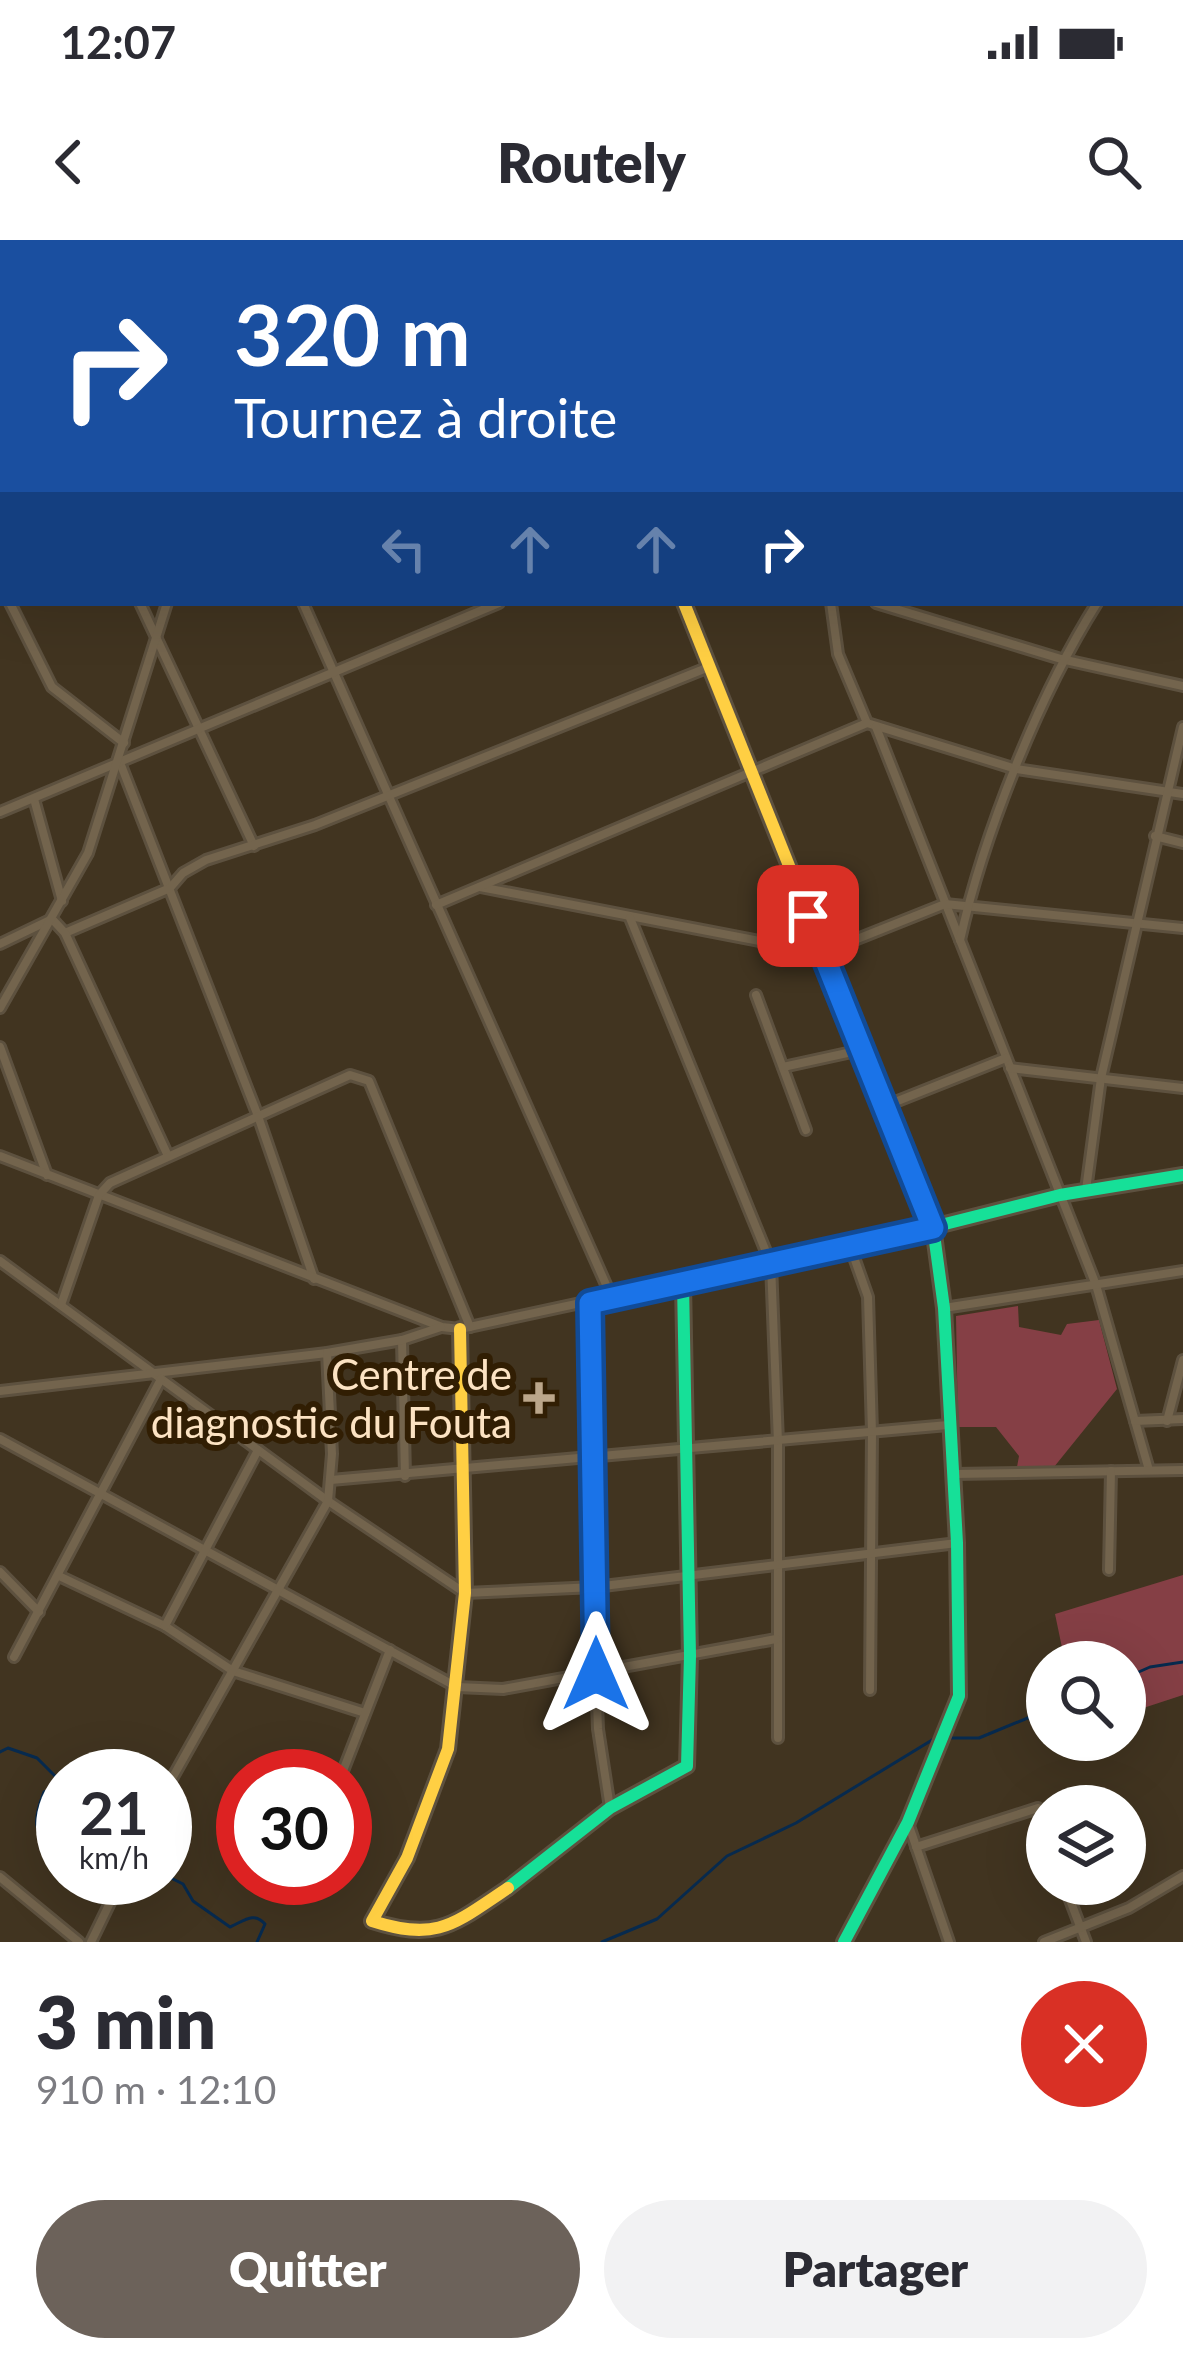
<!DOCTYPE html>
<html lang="fr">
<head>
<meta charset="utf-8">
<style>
  body { margin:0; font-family:Lato,sans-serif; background:#f2f2f3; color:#2b2b33; height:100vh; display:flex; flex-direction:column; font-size:45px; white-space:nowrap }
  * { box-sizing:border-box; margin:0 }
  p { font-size:39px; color:#7c7c81 }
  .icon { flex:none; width:66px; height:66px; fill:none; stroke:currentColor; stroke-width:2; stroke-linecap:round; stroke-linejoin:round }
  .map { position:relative; height:1702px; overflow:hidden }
  .drawer { display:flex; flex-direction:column; background:#fff; flex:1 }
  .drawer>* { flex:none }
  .top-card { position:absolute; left:0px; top:0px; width:1185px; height:366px; box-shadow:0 12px 48px #0002; background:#1a4fa0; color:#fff; overflow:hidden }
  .tools { position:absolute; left:1026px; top:1401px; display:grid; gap:24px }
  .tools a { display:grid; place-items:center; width:120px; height:120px; border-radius:50%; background:#fff; box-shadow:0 12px 48px #0002; font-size:60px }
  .speed { position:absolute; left:36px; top:1509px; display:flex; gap:24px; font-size:60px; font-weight:700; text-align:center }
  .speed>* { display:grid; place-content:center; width:156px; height:156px; border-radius:50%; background:#fff; box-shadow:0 12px 48px #0002; line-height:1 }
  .speed small { font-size:30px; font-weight:400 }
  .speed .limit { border:18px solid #d22; background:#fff; color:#111 }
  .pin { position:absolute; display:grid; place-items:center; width:102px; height:102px; color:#fff; margin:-51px; border-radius:24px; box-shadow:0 6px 18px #0006 }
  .me { position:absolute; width:132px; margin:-66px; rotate:0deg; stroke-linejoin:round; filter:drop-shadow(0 0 9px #0008) }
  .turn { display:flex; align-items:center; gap:42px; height:252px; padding:0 36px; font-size:54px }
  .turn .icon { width:156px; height:156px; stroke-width:2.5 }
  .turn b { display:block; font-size:84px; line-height:102px }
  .lanes { display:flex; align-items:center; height:114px; padding:0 36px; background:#0003; justify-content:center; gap:60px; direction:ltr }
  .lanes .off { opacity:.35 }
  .round { display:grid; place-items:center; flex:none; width:126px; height:126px; border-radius:63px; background:#f2f2f3 }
  .headline { display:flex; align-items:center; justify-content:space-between; height:204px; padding:0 36px }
  h1 { font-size:72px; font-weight:800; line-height:90px }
  .primary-button { display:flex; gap:24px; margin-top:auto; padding:24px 36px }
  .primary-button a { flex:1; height:138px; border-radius:72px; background:#6c625a; color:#fff; font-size:48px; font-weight:800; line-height:138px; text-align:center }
  .primary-button a+a { background:#f2f2f3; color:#2b2b33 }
  .status { display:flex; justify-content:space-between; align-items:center; height:84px; padding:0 60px; background:#fff; direction:ltr }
  .status svg { height:33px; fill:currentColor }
  header { display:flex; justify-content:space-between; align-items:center; height:156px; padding:0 36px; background:#fff; font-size:54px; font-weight:800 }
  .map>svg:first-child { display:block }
</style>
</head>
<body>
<div class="status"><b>12:07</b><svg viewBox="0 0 49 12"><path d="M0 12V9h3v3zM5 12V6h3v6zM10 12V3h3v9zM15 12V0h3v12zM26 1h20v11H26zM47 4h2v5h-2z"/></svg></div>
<header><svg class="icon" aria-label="back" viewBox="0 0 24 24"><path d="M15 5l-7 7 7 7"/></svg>Routely<svg class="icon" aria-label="search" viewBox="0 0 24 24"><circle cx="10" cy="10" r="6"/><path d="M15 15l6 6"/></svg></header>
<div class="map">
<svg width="1183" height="1702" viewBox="0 0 1183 1702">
  <rect width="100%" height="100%" fill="#413420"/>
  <g fill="#853f45">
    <polygon points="1018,1066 1019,1087 1061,1095 1067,1084 1099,1080 1117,1149 1054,1227 1017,1227 1019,1216 996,1187 958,1187 956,1076"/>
    <polygon points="1183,1335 1183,1455 1125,1474 1125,1422 1065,1422 1055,1374"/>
  </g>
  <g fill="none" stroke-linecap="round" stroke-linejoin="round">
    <g stroke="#072a4e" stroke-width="3">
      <polyline points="1125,1438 1150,1427 1183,1422"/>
      <polyline points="946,1498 979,1498 1047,1470"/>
      <path d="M0 1512 8 1508 37 1518 60 1541 58 1548 44 1552C33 1580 32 1592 56 1612 63 1598 55 1586 58 1570L63 1569"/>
      <path d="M165 1635 183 1644 193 1661 230 1687C244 1681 254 1671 265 1684L257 1702"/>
      <polyline points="602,1702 657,1679 727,1616 796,1583 937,1497"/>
    </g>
    <defs>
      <g id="street">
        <polyline points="71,0 73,3"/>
        <polyline points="264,0 265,3"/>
        <polyline points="956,0 971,3"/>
        <polyline points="293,3 295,0"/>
        <polyline points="772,3 779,0"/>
        <polyline points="929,3 931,0"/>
        <polyline points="1069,3 1071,0"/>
        <polyline points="1160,3 1162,0"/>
        <polyline points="0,44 3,43"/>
        <polyline points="1182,46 1183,46"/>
        <polyline points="1182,81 1183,81"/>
        <polyline points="0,208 3,206"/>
        <polyline points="1182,251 1183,252"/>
        <polyline points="0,326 3,325"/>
        <polyline points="0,343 3,348"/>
        <polyline points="10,363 52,447 124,503"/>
        <polyline points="140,363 254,606"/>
        <polyline points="303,363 612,1058"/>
        <polyline points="831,363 838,414 867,483 1016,529 1183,554"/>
        <polyline points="876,363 1061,419 1183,446"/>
        <polyline points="876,487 1096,1045 1149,1230"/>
        <polyline points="119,520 258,876 314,1039"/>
        <polyline points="34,559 62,661"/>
        <polyline points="0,572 499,363"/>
        <polyline points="1155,596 1183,603"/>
        <polyline points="480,647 822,713 945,664 1183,688"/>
        <polyline points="436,665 867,483"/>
        <polyline points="630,678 771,1024 778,1202 778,1498"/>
        <polyline points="65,693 170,648 183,633 206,620 315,585 709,427"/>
        <path d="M960 700C984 593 1039 455 1097 363"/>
        <polyline points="0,704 52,679 65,693 168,916"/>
        <polyline points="756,755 806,890"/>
        <polyline points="0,768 88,613 167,363"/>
        <polyline points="0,807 47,935"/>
        <polyline points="783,827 861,810"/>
        <polyline points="1010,828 1183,848"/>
        <polyline points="885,866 1006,818"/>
        <polyline points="0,916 442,1087 460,1089 933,987"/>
        <polyline points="1086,950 1101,838 1183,487"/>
        <polyline points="850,1006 868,1057 872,1192 870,1450"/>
        <polyline points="0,1021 328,1261 465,1353 595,1347 957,1303"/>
        <polyline points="590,1063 596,1434 598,1489 610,1568"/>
        <polyline points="61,1065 99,955 110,943 350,835 369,841 470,1087"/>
        <polyline points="944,1068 1183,1031"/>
        <polyline points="402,1100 405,1236"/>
        <polyline points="0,1151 327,1113 402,1100 441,1087"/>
        <polyline points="1135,1181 1183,1179"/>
        <polyline points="1167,1181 1183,1120"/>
        <polyline points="0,1199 457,1447 503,1449 776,1399"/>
        <polyline points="954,1234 1183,1230"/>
        <polyline points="331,1240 948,1185"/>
        <polyline points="1109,1330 1111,1231"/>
        <polyline points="0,1332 39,1372"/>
        <polyline points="59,1336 165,1386 233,1431 365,1473"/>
        <polyline points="165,1386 258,1210"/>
        <polyline points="14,1417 161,1139"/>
        <polyline points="341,1536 390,1410"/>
        <polyline points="165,1551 328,1261 332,1214 327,1113"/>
        <polyline points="908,1583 949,1702"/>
        <polyline points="916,1607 1038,1568 1047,1594"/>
        <polyline points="0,1637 79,1702"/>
        <polyline points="1064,1644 1086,1702"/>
        <polyline points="91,1702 122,1638"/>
        <polyline points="1044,1702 1129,1668 1183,1636"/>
      </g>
      <g id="fast">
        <polyline points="534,0 535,3"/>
        <polyline points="933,987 1060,955 1183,935"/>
        <polyline points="508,1648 610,1568 687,1526 690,1416 683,1043"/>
        <polyline points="844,1702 908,1582 959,1456 957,1303 944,1068 933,987 923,961"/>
      </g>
      <g id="slow">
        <polyline points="684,363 923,961"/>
        <path d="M460 1089 465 1353 448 1509 407 1618 372 1681C438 1702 454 1684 508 1648"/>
      </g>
    </defs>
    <use href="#street" stroke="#5d513f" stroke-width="14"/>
    <use href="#fast" stroke="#5d513f" stroke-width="18"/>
    <use href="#slow" stroke="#5d513f" stroke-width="18"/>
    <use href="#street" stroke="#73644d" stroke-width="8"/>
    <use href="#fast" stroke="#16e098" stroke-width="12"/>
    <use href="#slow" stroke="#ffcf43" stroke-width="12"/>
  </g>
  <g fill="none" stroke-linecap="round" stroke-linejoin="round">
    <defs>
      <polyline id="route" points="596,1434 590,1063 933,988 808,676"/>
    </defs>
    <use href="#route" stroke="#114b97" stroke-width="30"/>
    <use href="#route" stroke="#1a73e8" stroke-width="21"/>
  </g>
  <path fill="#bba68a" stroke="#311e03" stroke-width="4.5" d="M533 1140h12v12h12v12h-12v12h-12v-12h-12v-12h12z"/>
  <g text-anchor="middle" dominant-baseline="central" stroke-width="12" stroke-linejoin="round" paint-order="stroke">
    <g font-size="42" fill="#fce3c3" stroke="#311e03" text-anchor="end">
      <text x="512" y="1134">Centre de<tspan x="512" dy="48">diagnostic du Fouta</tspan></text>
    </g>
  </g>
</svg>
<div class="tools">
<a><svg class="icon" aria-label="search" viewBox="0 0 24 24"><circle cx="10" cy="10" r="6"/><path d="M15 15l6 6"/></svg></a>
<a><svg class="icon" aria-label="layers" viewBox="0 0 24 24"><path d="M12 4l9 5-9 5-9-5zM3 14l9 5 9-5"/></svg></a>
</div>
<div class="speed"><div>21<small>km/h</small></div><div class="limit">30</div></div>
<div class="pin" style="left:808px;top:676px;background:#d93025"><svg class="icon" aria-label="arrive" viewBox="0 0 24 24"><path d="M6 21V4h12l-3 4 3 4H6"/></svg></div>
<svg class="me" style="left:596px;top:1434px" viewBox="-20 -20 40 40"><path d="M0-17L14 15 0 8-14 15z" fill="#1a73e8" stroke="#fff" stroke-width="4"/></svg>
<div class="top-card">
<div class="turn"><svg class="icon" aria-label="right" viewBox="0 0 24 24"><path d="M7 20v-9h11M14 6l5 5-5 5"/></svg><div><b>320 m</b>Tournez à droite</div></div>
<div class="lanes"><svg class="icon off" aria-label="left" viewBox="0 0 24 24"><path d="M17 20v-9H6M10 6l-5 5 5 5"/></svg><svg class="icon off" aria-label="ahead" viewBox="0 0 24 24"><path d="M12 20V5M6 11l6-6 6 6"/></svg><svg class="icon off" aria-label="ahead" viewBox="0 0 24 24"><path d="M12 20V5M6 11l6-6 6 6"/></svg><svg class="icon" aria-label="right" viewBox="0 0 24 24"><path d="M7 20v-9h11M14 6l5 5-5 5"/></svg></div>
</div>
</div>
<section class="drawer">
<div class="headline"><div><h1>3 min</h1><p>910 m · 12:10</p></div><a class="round" style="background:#d93025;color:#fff"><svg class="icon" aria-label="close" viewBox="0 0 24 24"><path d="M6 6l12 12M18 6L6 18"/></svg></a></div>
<div class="primary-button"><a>Quitter</a><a>Partager</a></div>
</section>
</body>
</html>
